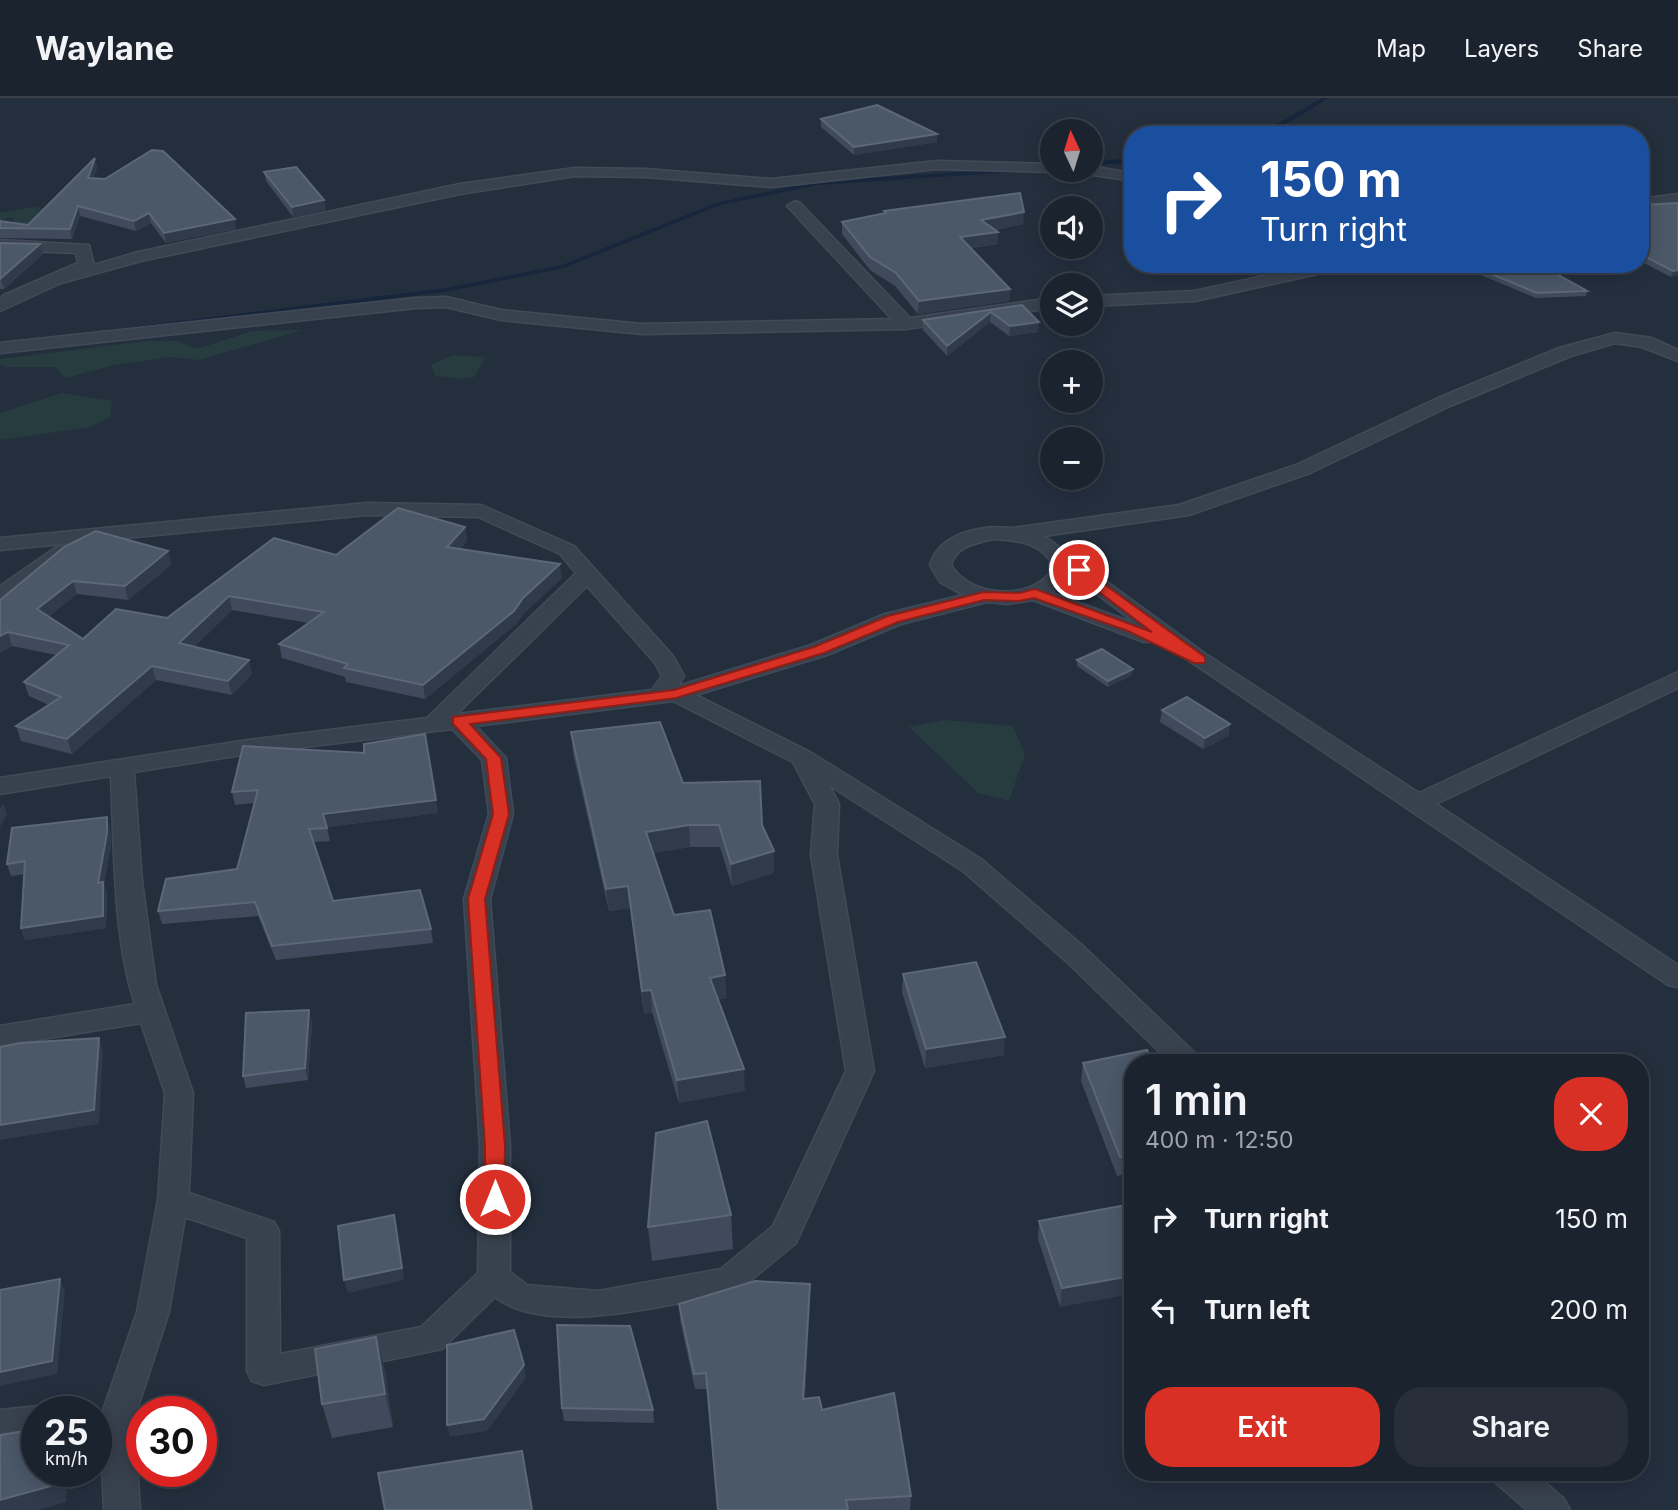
<!DOCTYPE html>
<html lang="en">
<head>
<meta charset="utf-8">
<style>
  body { margin:0; font-family:Inter,sans-serif; background:#282f3a; color:#f1f3f6; height:100vh; display:flex; flex-direction:column; font-size:26px; white-space:nowrap }
  * { box-sizing:border-box; margin:0 }
  p { font-size:23px; color:#a0a4aa }
  .icon { flex:none; width:38px; height:38px; fill:none; stroke:currentColor; stroke-width:2; stroke-linecap:round; stroke-linejoin:round }
  .map { position:relative; flex:1; overflow:hidden }
  .side { position:absolute; left:1124px; top:956px; width:525px; height:427px; display:flex; flex-direction:column; background:#1b232e; border-radius:28px; box-shadow:0 4px 18px #0003,0 0 0 2px #39404a }
  .side>* { flex:none }
  .guide { position:absolute; left:1124px; top:28px; width:525px; height:147px; border-radius:28px; box-shadow:0 4px 18px #0003,0 0 0 2px #39404a; background:#1a4fa0; color:#fff; overflow:hidden }
  .needle { width:46px; rotate:356deg }
  .buttons { position:absolute; left:1040px; top:21px; display:grid; gap:14px }
  .buttons a { display:grid; place-items:center; width:63px; height:63px; border-radius:50%; background:#1b232e; box-shadow:0 4px 18px #0003,0 0 0 2px #39404a; font-size:35px }
  .speed { position:absolute; left:21px; top:1298px; display:flex; gap:14px; font-size:35px; font-weight:700; text-align:center }
  .speed>* { display:grid; place-content:center; width:91px; height:91px; border-radius:50%; background:#1b232e; box-shadow:0 4px 18px #0003,0 0 0 2px #39404a; line-height:1 }
  .speed small { font-size:18px; font-weight:400 }
  .speed .limit { border:10px solid #d22; background:#fff; color:#111 }
  .pin { position:absolute; display:grid; place-items:center; width:60px; height:60px; color:#fff; margin:-30px; border:4px solid #fff; border-radius:50%; box-shadow:0 2px 7px #0007 }
  .me { position:absolute; width:77px; margin:-38px; rotate:0deg; stroke-linejoin:round; filter:drop-shadow(0 0 5px #0008) }
  .turn { display:flex; align-items:center; gap:24px; height:147px; padding:0 21px; font-size:32px }
  .turn .icon { width:91px; height:91px; stroke-width:2.5 }
  .turn b { display:block; font-size:49px; line-height:60px }
  .round { display:grid; place-items:center; flex:none; width:74px; height:74px; border-radius:28px; background:#282f3a }
  .head { display:flex; align-items:center; justify-content:space-between; height:119px; padding:0 21px }
  h1 { font-size:42px; font-weight:600; line-height:52px }
  .button { display:flex; gap:14px; margin-top:auto; padding:14px 21px }
  .button a { flex:1; height:80px; border-radius:28px; background:#d93025; color:#fff; font-size:28px; font-weight:600; line-height:80px; text-align:center }
  .button a+a { background:#282f3a; color:#f1f3f6 }
  ul { padding:0; list-style:none }
  li { display:flex; align-items:center; gap:21px; height:91px; padding:0 21px }
  li div { flex:1 }
  li b { display:block; font-size:26px }
  li em { font-style:normal }
  header { display:flex; align-items:center; gap:42px; box-sizing:border-box; height:98px; padding:0 35px; background:#1b232e; border-bottom:2px solid #39404a }
  header strong { font-size:33px }
  nav { display:flex; gap:38px; margin-inline-start:auto; font-size:24px }
  .map>svg:first-child { display:block }
</style>
</head>
<body>
<header>
<strong>Waylane</strong>
<nav><a>Map</a><a>Layers</a><a>Share</a></nav>
</header>
<div class="map">
<svg width="1678" height="1412" viewBox="0 0 1678 1412">
  <rect width="100%" height="100%" fill="#242f3e"/>
  <g fill="#263c3f">
    <polygon points="34,109 73,115 60,121 15,130 13,119 0,122 0,115"/>
    <polygon points="303,232 199,262 170,259 114,267 66,280 55,269 4,269 0,266 0,261 147,243 178,243 197,251 252,233"/>
    <polygon points="452,257 486,259 474,279 460,281 435,278 431,267"/>
    <polygon points="62,295 112,303 110,319 90,329 0,342 0,315"/>
    <polygon points="944,622 1013,628 1025,656 1009,703 978,695 909,629"/>
  </g>
  <g fill="none" stroke-linecap="round" stroke-linejoin="round">
    <g fill="#17263c" fill-rule="evenodd">
      <path d="M1322 0H1328C1311 12 1272 37 1251 37L1273 28Z"/>
      <polygon points="1132,60 1132,64 1090,68 1090,64"/>
      <polygon points="1026,70 1028,71 1028,73 818,87 720,107 564,170 445,194 107,236 104,234 107,232 445,190 562,167 716,105 818,83"/>
    </g>
    <defs>
      <g id="minor">
        <polygon points="937,63 1052,66 1052,72 1058,72 1052,74 937,71 771,89 646,79 575,78 460,96 141,163 61,185 0,213 0,200 4,197 78,165 76,155 0,152 0,142 89,147 94,167 138,154 460,86 575,70 646,71 771,81"/>
        <polygon points="1090,68 1132,75 1132,83 1087,76 1080,72 1090,72"/>
        <polygon points="1678,96 1678,106 1640,111 1640,101"/>
        <polygon points="795,103 800,105 910,220 1052,200 1052,210 906,231 642,236 501,222 446,209 416,210 0,255 0,245 416,200 446,199 501,212 642,226 892,221 790,111 787,108"/>
        <polygon points="1317,166 1348,166 1340,171 1195,203 1090,208 1090,198 1195,193"/>
        <path d="M1615 235 1652 240 1678 252V263L1642 249 1615 245 1571 258 1450 308 1310 375 1189 417 1044 438 1207 557 1419 695 1678 574V590L1436 706 1678 867V889L1668 887 1160 543 1144 544 1033 502 1008 506 987 504 901 526 827 557 696 597 810 654 981 761 1084 849 1197 957 1201 964H1170L1066 863 963 773 829 687 839 706 837 757 874 973 796 1145 740 1191 729 1195C668 1206 548 1240 495 1199L442 1251 264 1287 252 1283 247 1273V1140L185 1119 169 1214 134 1321 140 1412H104L100 1321 137 1214 158 1102 165 995 141 925 0 948V928L135 906C113 842 114 746 111 678L0 696V680L248 642 427 620 576 475 560 456 478 419 367 417 0 452V440L367 405 481 407 574 448 673 558 684 578 678 588 811 547 885 516 963 497 940 484 930 467C940 434 982 427 1012 430L1179 407 1296 367 1438 300 1559 250ZM992 441C1013 442 1036 443 1050 462L1049 476C1026 503 969 498 951 467 956 448 975 446 992 441ZM1070 476 1137 526 1052 495ZM587 488 655 565 662 578 652 592 457 616ZM673 603 793 664 815 706 811 757 846 973 773 1128 721 1171 598 1193 527 1187 510 1174V1048L490 801 513 716 506 660 476 628ZM452 631 482 662 489 716 464 801 480 1048 478 1175 421 1229 280 1256 279 1133 274 1124 189 1095 193 995 156 887 142 783 134 674 248 656Z"/>
        <polygon points="62,448 72,454 69,458 8,503 0,504 0,488 55,450"/>
        <polygon points="37,1308 50,1314 37,1314 37,1338 0,1342 0,1312"/>
        <polygon points="1491,1374 1533,1374 1564,1401 1570,1412 1527,1412 1496,1385"/>
      </g>
    </defs>
    <use href="#minor" stroke="#414a57" stroke-width="3"/>
    <use href="#minor" fill="#38414e" fill-rule="evenodd"/>
  </g>
  <g fill="#3f4b5c">
    <polygon points="821,21 937,44 854,57 821,29"/>
    <polygon points="95,60 97,70 93,81 236,131 166,145 151,125 136,133 80,118 72,141 0,140 0,123 28,127"/>
    <polygon points="264,74 326,112 293,119 266,83"/>
    <polygon points="1640,103 1642,107 1678,105 1678,177 1671,179 1640,163"/>
    <polygon points="884,113 1023,126 995,132 998,146 971,150 1010,191 1009,203 918,216 895,188 870,172 842,136 842,124 884,115"/>
    <polygon points="0,145 43,156 4,191 0,191"/>
    <polygon points="1473,166 1587,193 1586,198 1536,200 1471,173"/>
    <polygon points="1022,207 1038,234 1009,238 990,224 947,258 923,232 923,222"/>
    <polygon points="465,429 467,443 460,451 562,480 525,514 516,526 425,601 346,584 345,579 282,560 279,546 309,525 232,512 194,549 252,576 232,597 156,582 72,656 21,643 16,628 49,607 29,598 24,584 56,557 12,548 0,555 0,502 168,453 171,467 128,502 77,496 49,518 83,541 167,520 336,457"/>
    <polygon points="1077,562 1132,577 1108,589 1077,568"/>
    <polygon points="1162,612 1230,626 1228,638 1203,651 1160,624"/>
    <polygon points="571,634 683,685 762,727 774,775 732,788 720,749 690,749 653,755 674,817 725,877 726,900 718,901 745,993 679,1005 652,914 644,916 630,810 609,813 573,655"/>
    <polygon points="243,648 438,715 327,729 330,743 313,744 333,803 431,831 433,845 276,862 258,818 162,826 158,813 237,771 254,705 235,707 232,694"/>
    <polygon points="110,731 111,747 104,786 107,796 106,830 25,842 21,830 25,776 11,778 7,766"/>
    <polygon points="903,876 1004,957 925,970 902,894"/>
    <polygon points="312,925 308,982 246,990 243,978"/>
    <polygon points="1132,964 1132,1075 1117,1078 1081,983 1083,965"/>
    <polygon points="1132,1106 1060,1209 1038,1141 1039,1123"/>
    <polygon points="731,1117 733,1151 652,1163 648,1129"/>
    <polygon points="810,1186 810,1202 805,1301 822,1312 911,1398 910,1412 718,1412 707,1291 695,1291 680,1222 679,1206"/>
    <polygon points="376,1239 385,1273 393,1329 332,1340 322,1306"/>
    <polygon points="562,1310 653,1312 654,1325 564,1323"/>
  </g>
  <g fill="#2f3b4b">
    <polygon points="937,36 937,44 854,57 854,49"/>
    <polygon points="95,60 97,70 90,90 88,80"/>
    <polygon points="324,102 326,112 293,119 292,109"/>
    <polygon points="78,108 80,118 72,141 70,131"/>
    <polygon points="1024,114 1023,126 981,134 981,122"/>
    <polygon points="149,115 151,125 136,133 134,123"/>
    <polygon points="235,121 236,131 166,145 164,135"/>
    <polygon points="998,134 998,146 960,151 960,139"/>
    <polygon points="40,146 43,156 4,191 1,181"/>
    <polygon points="1678,172 1678,177 1671,179 1673,173"/>
    <polygon points="1010,191 1009,203 918,216 919,203"/>
    <polygon points="991,214 990,224 947,258 947,248"/>
    <polygon points="1039,224 1038,234 1009,238 1010,228"/>
    <polygon points="465,429 467,443 449,462 447,449"/>
    <polygon points="168,453 171,467 128,502 125,488"/>
    <polygon points="560,466 562,480 525,514 516,526 425,601 423,587"/>
    <polygon points="73,483 77,496 41,525 37,511"/>
    <polygon points="229,498 232,512 183,559 179,545"/>
    <polygon points="8,534 12,548 0,555 0,538"/>
    <polygon points="249,562 252,576 232,597 228,583"/>
    <polygon points="152,568 156,582 72,656 67,641"/>
    <polygon points="1133,571 1132,577 1108,589 1108,583"/>
    <polygon points="1230,626 1228,638 1203,651 1205,640"/>
    <polygon points="436,702 438,715 326,729 323,716"/>
    <polygon points="3,705 7,716 0,729 0,710"/>
    <polygon points="107,719 110,731 111,747 104,786 107,796 106,830 25,842 21,830 98,785"/>
    <polygon points="689,727 690,749 647,756 646,734"/>
    <polygon points="774,753 774,775 732,788 731,766"/>
    <polygon points="628,788 630,810 609,813 606,791"/>
    <polygon points="725,877 726,900 712,903 710,880"/>
    <polygon points="651,892 652,914 644,916 642,893"/>
    <polygon points="309,912 312,925 308,982 305,970"/>
    <polygon points="1005,939 1004,957 925,970 926,951"/>
    <polygon points="99,940 103,953 99,1026 0,1042 0,1027"/>
    <polygon points="744,971 745,993 679,1005 677,982"/>
    <polygon points="394,1117 404,1182 348,1195 344,1182"/>
    <polygon points="1132,1178 1132,1196 1060,1209 1062,1190"/>
    <polygon points="60,1181 65,1194 57,1276 0,1288 0,1274"/>
    <polygon points="810,1186 810,1202 804,1317 803,1301"/>
    <polygon points="376,1239 385,1273 393,1329 385,1296"/>
    <polygon points="524,1267 526,1280 487,1333 450,1339 447,1327"/>
    <polygon points="59,1374 68,1374 66,1404 39,1412 0,1412 0,1402"/>
  </g>
  <g fill="#4b5868" stroke="#5c6777" stroke-width="2">
    <polygon points="877,7 937,36 854,49 821,21"/>
    <polygon points="152,52 163,53 235,121 164,135 149,115 134,123 78,108 70,131 0,130 0,123 28,127 95,60 88,80 105,81"/>
    <polygon points="296,69 324,102 292,109 264,74"/>
    <polygon points="1020,95 1024,114 981,122 998,134 960,139 1010,191 919,203 896,175 870,159 842,124 886,115 884,113"/>
    <polygon points="1640,103 1642,107 1678,105 1678,172 1673,173 1640,156 1640,136 1648,135 1640,132"/>
    <polygon points="0,145 40,146 0,181"/>
    <polygon points="1473,166 1515,166 1542,168 1587,193 1537,195 1472,168"/>
    <polygon points="1022,207 1039,224 1010,228 991,214 947,248 923,222"/>
    <polygon points="398,410 465,429 447,449 560,466 523,500 514,513 423,587 344,570 348,566 279,546 324,514 229,498 179,545 249,562 228,583 152,568 67,641 16,628 61,599 24,584 69,547 8,534 0,538 0,502 64,449 96,433 168,453 125,488 73,483 37,511 83,541 116,511 167,520 274,440 336,457"/>
    <polygon points="1102,551 1133,571 1108,583 1077,562"/>
    <polygon points="1187,599 1230,626 1205,640 1162,612"/>
    <polygon points="660,624 683,685 760,683 762,727 774,753 731,766 719,727 689,727 646,734 674,817 710,812 725,877 710,880 744,971 677,982 651,892 642,893 628,788 606,791 571,634"/>
    <polygon points="425,636 436,702 323,716 327,730 309,731 333,803 420,792 431,831 272,848 255,804 158,813 166,781 237,771 258,692 232,694 243,648 364,655 364,646"/>
    <polygon points="107,719 107,735 98,785 103,784 103,818 21,830 25,763 7,766 12,730"/>
    <polygon points="976,864 1005,939 926,951 903,876"/>
    <polygon points="309,912 305,970 243,978 246,915"/>
    <polygon points="99,940 94,1012 0,1027 0,949 20,945"/>
    <polygon points="1147,952 1153,964 1132,964 1132,1057 1120,1059 1083,965"/>
    <polygon points="707,1023 731,1117 648,1129 656,1035"/>
    <polygon points="1132,1106 1132,1178 1062,1190 1039,1123"/>
    <polygon points="394,1117 402,1170 344,1182 338,1128"/>
    <polygon points="60,1181 52,1263 0,1274 0,1192"/>
    <polygon points="755,1183 810,1186 803,1301 819,1299 822,1312 894,1295 911,1398 846,1402 848,1412 718,1412 706,1275 694,1276 679,1206"/>
    <polygon points="557,1227 630,1228 653,1312 562,1310"/>
    <polygon points="514,1232 524,1267 484,1321 447,1327 447,1247"/>
    <polygon points="376,1239 385,1296 322,1306 315,1251"/>
    <polygon points="37,1331 37,1374 59,1374 58,1386 0,1402 0,1337"/>
    <polygon points="522,1353 532,1412 385,1412 378,1375"/>
  </g>
  <polygon fill="#d93025" stroke="#8d1f18" stroke-width="2" points="1079,468 1205,559 1205,565 1194,565 1128,533 1034,500 1019,503 984,502 898,524 824,555 676,600 470,626 501,660 509,716 485,801 505,1048 504,1101 502,1106 488,1106 485,1101 485,1048 468,801 493,716 486,661 453,626 453,619 674,592 814,549 888,518 984,494 1019,495 1035,491 1152,534 1074,475 1072,472"/>
</svg>
<div class="buttons">
<a><svg class="needle" viewBox="-14 -14 28 28"><path d="M0-13l5 13h-10z" fill="#e53935"/><path d="M0 13l5-13h-10z" fill="#a0a4aa"/></svg></a>
<a><svg class="icon" aria-label="sound" viewBox="0 0 24 24"><path d="M4 9h4l5-4v14l-5-4H4zM17 9q2 3 0 6"/></svg></a>
<a><svg class="icon" aria-label="layers" viewBox="0 0 24 24"><path d="M12 4l9 5-9 5-9-5zM3 14l9 5 9-5"/></svg></a>
<a>+</a>
<a>−</a>
</div>
<div class="speed"><div>25<small>km/h</small></div><div class="limit">30</div></div>
<div class="pin" style="left:1079px;top:472px;background:#d93025"><svg class="icon" aria-label="arrive" viewBox="0 0 24 24"><path d="M6 21V4h12l-3 4 3 4H6"/></svg></div>
<svg class="me" style="left:495px;top:1101px" viewBox="-20 -20 40 40"><circle r="17" fill="#d93025" stroke="#fff" stroke-width="3"/><path d="M0-11L8 9 0 5-8 9z" fill="#fff"/></svg>
<div class="guide">
<div class="turn"><svg class="icon" aria-label="right" viewBox="0 0 24 24"><path d="M7 20v-9h11M14 6l5 5-5 5"/></svg><div><b>150 m</b>Turn right</div></div>
</div>
<section class="side">
<div class="head"><div><h1>1 min</h1><p>400 m · 12:50</p></div><a class="round" style="background:#d93025;color:#fff"><svg class="icon" aria-label="close" viewBox="0 0 24 24"><path d="M6 6l12 12M18 6L6 18"/></svg></a></div>
<ul>
<li><svg class="icon" aria-label="right" viewBox="0 0 24 24"><path d="M7 20v-9h11M14 6l5 5-5 5"/></svg><div><b>Turn right</b></div><em>150 m</em></li>
<li><svg class="icon" aria-label="left" viewBox="0 0 24 24"><path d="M17 20v-9H6M10 6l-5 5 5 5"/></svg><div><b>Turn left</b></div><em>200 m</em></li>
</ul>
<div class="button"><a>Exit</a><a>Share</a></div>
</section>
</div>
</body>
</html>
